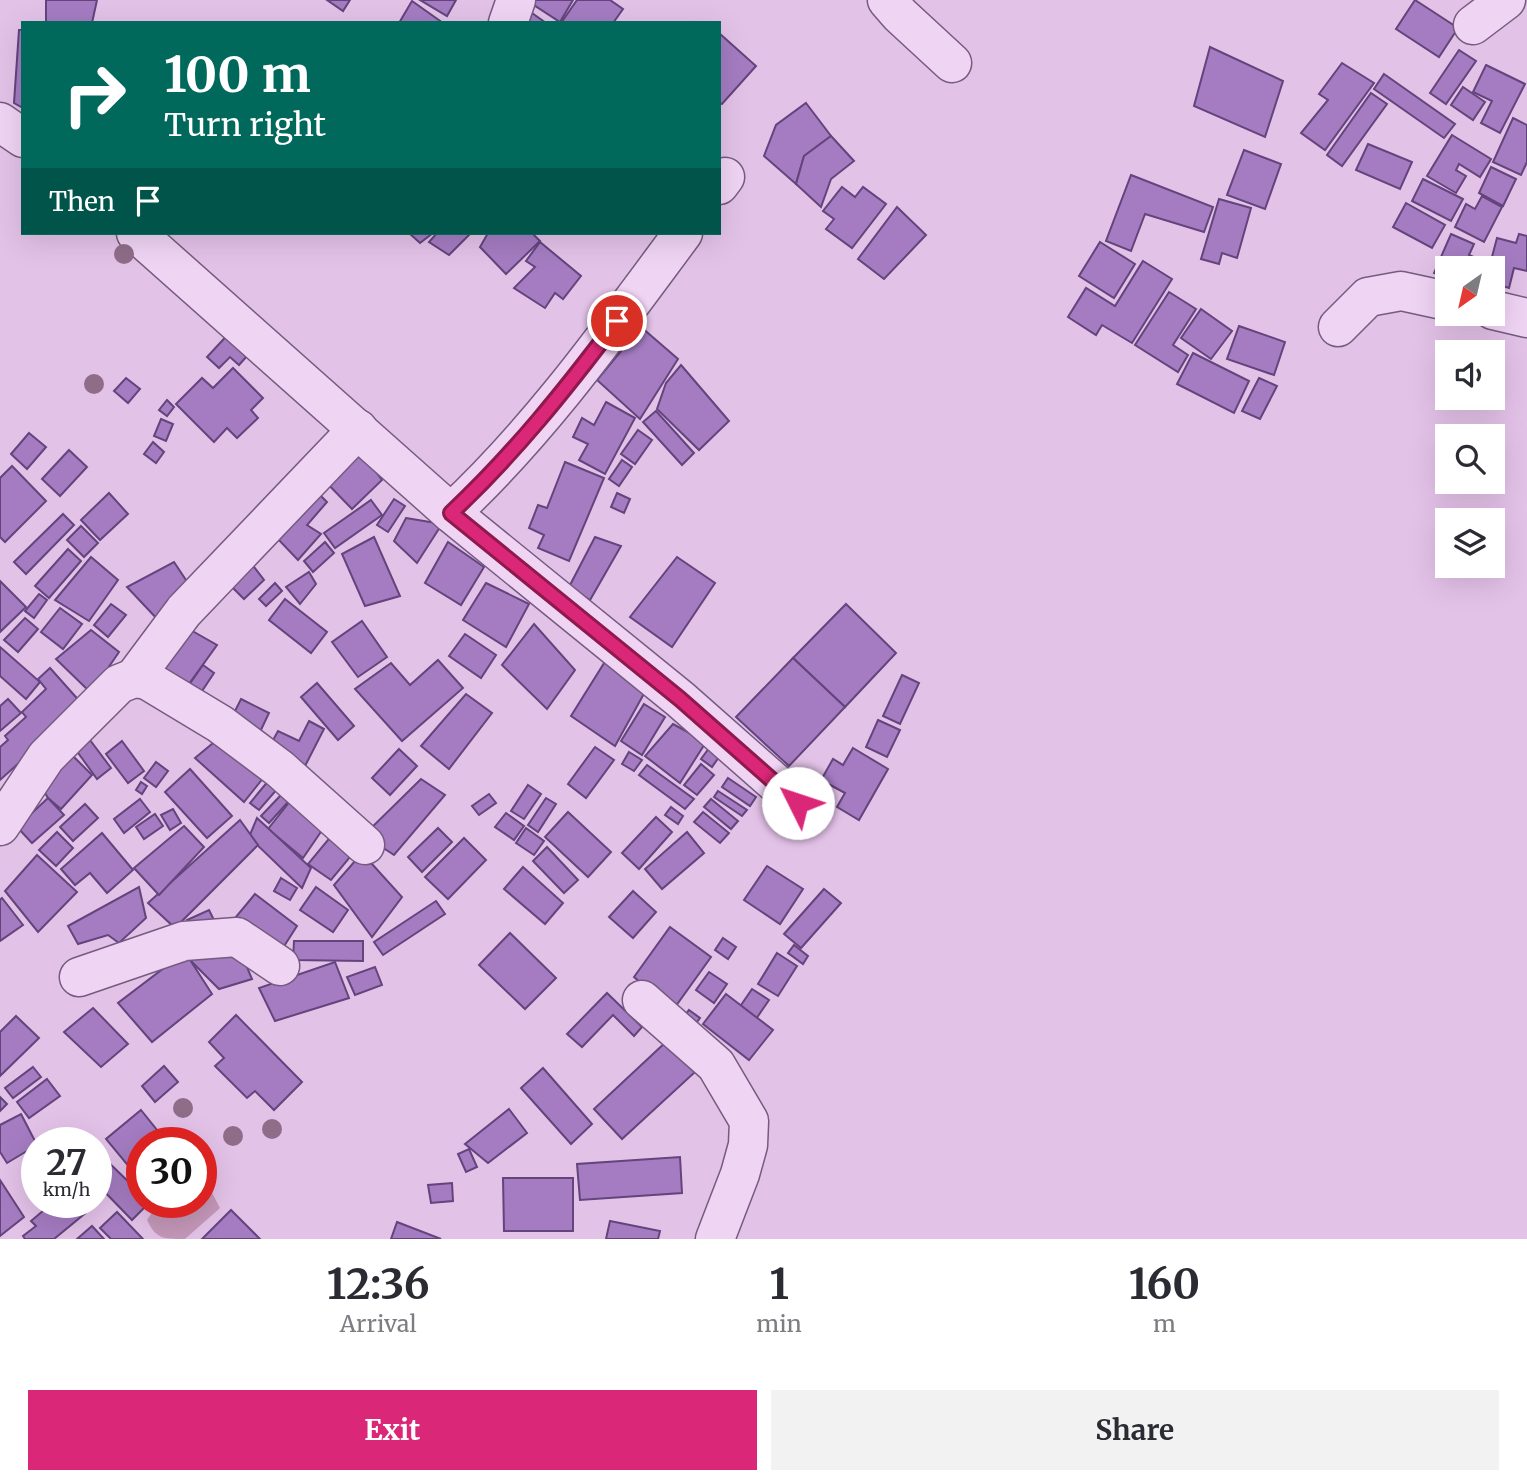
<!DOCTYPE html>
<html lang="en">
<head>
<meta charset="utf-8">
<style>
  body { margin:0; font-family:Merriweather,serif; background:#f2f2f3; color:#2b2b33; height:100vh; display:flex; flex-direction:column; font-size:26px; white-space:nowrap }
  * { box-sizing:border-box; margin:0 }
  p { font-size:23px; color:#7c7c81 }
  .icon { flex:none; width:38px; height:38px; fill:none; stroke:currentColor; stroke-width:2; stroke-linecap:round; stroke-linejoin:round }
  .map { position:relative; height:1239px; overflow:hidden }
  .panel { display:flex; flex-direction:column; background:#fff; flex:1 }
  .panel>* { flex:none }
  .top-card { position:absolute; left:21px; top:21px; width:700px; height:214px; border-radius:0px; box-shadow:0 7px 28px #0002; background:#00695c; color:#fff; overflow:hidden }
  .needle { width:46px; rotate:214deg }
  .buttons { position:absolute; left:1435px; top:256px; display:grid; gap:14px }
  .buttons a { display:grid; place-items:center; width:70px; height:70px; border-radius:0px; background:#fff; box-shadow:0 7px 28px #0002; font-size:35px }
  .speed { position:absolute; left:21px; top:1127px; display:flex; gap:14px; font-size:35px; font-weight:700; text-align:center }
  .speed>* { display:grid; place-content:center; width:91px; height:91px; border-radius:50%; background:#fff; box-shadow:0 7px 28px #0002; line-height:1 }
  .speed small { font-size:18px; font-weight:400 }
  .speed .limit { border:10px solid #d22; background:#fff; color:#111 }
  .pin { position:absolute; display:grid; place-items:center; width:60px; height:60px; color:#fff; margin:-30px; border:4px solid #fff; border-radius:50%; box-shadow:0 2px 7px #0007 }
  .me { position:absolute; width:77px; margin:-38px; rotate:311deg; stroke-linejoin:round; filter:drop-shadow(0 0 5px #0008) }
  .turn { display:flex; align-items:center; gap:24px; height:147px; padding:0 28px; font-size:32px }
  .turn .icon { width:91px; height:91px; stroke-width:2.5 }
  .turn b { display:block; font-size:49px; line-height:60px }
  .then { display:flex; align-items:center; height:66px; padding:0 28px; background:#0003; gap:14px; font-size:26px }
  .eta { display:flex; justify-content:space-evenly; align-items:center; height:119px; text-align:center }
  .eta b { font-size:42px; font-weight:700; line-height:49px }
  .primary-button { display:flex; gap:14px; margin-top:auto; padding:14px 28px }
  .primary-button a { flex:1; height:80px; border-radius:0px; background:#db2777; color:#fff; font-size:28px; font-weight:700; line-height:80px; text-align:center }
  .primary-button a+a { background:#f2f2f3; color:#2b2b33 }
  .map>svg:first-child { display:block }
</style>
</head>
<body>
<div class="map">
<svg width="1527" height="1239" viewBox="0 0 1527 1239">
  <rect width="100%" height="100%" fill="#e3c2e8"/>
  <path fill="#c497b8" d="M201 1180 209 1187 220 1208 185 1239C163 1239 156 1239 147 1220L159 1202H201Z"/>
  <g fill="#a57cc2" stroke="#63447c" stroke-width="2">
    <polygon points="46,0 97,0 92,23 46,23"/>
    <polygon points="327,0 350,0 343,11"/>
    <polygon points="420,0 456,0 447,16"/>
    <polygon points="526,0 573,0 560,22"/>
    <polygon points="577,0 610,0 623,9 613,23 561,23"/>
    <polygon points="1415,0 1458,28 1439,57 1396,29"/>
    <polygon points="412,1 443,23 399,23"/>
    <polygon points="532,13 546,23 524,23"/>
    <polygon points="19,30 23,30 23,108 14,103"/>
    <polygon points="719,33 756,66 722,104 719,102"/>
    <polygon points="1210,47 1283,81 1265,137 1194,106"/>
    <polygon points="1459,50 1476,61 1446,104 1430,93"/>
    <polygon points="1342,63 1374,83 1325,150 1301,133 1328,100 1319,94"/>
    <polygon points="1486,65 1525,84 1500,133 1481,123 1492,101 1473,92"/>
    <polygon points="1384,74 1455,124 1444,138 1374,89"/>
    <polygon points="1463,87 1485,102 1473,120 1451,105"/>
    <polygon points="1371,93 1387,104 1342,166 1327,155"/>
    <polygon points="806,103 831,136 804,156 796,184 764,156 776,125"/>
    <polygon points="1513,118 1527,125 1527,162 1521,175 1493,162"/>
    <polygon points="1452,135 1491,159 1480,177 1459,164 1456,170 1466,176 1456,193 1427,176"/>
    <polygon points="831,136 854,161 831,179 821,207 796,184 804,156"/>
    <polygon points="1368,144 1412,162 1400,189 1356,170"/>
    <polygon points="1244,150 1281,164 1265,209 1227,195"/>
    <polygon points="1491,167 1516,179 1503,206 1479,193"/>
    <polygon points="1131,175 1213,207 1204,232 1145,214 1131,251 1106,241"/>
    <polygon points="1423,179 1463,199 1451,221 1412,201"/>
    <polygon points="842,187 855,197 863,187 886,204 852,248 826,229 834,219 823,211"/>
    <polygon points="1482,196 1502,207 1484,242 1455,227 1466,204 1475,209"/>
    <polygon points="1219,199 1251,208 1237,258 1222,253 1219,264 1201,259"/>
    <polygon points="1406,203 1445,225 1432,248 1393,227"/>
    <polygon points="897,207 926,235 884,279 858,259"/>
    <polygon points="409,233 433,233 420,243"/>
    <polygon points="437,233 471,233 449,255 429,242"/>
    <polygon points="488,233 532,233 540,241 506,274 480,247"/>
    <polygon points="1451,234 1474,244 1469,255 1483,261 1480,268 1447,268 1447,279 1434,273"/>
    <polygon points="1519,234 1527,236 1527,271 1514,268 1509,288 1493,283 1493,268 1489,268 1497,238 1516,243"/>
    <polygon points="540,242 581,276 563,299 555,293 545,308 514,288 535,267 526,261"/>
    <polygon points="1100,242 1135,264 1114,298 1079,276"/>
    <polygon points="1143,261 1172,279 1132,343 1102,325 1096,335 1068,317 1086,288 1115,306"/>
    <polygon points="1169,292 1196,309 1173,345 1188,355 1178,372 1135,345"/>
    <polygon points="1201,309 1232,331 1211,359 1181,338"/>
    <polygon points="1239,326 1285,342 1274,375 1227,359"/>
    <polygon points="641,327 678,359 640,419 597,380"/>
    <polygon points="234,328 255,347 239,365 230,357 219,368 207,357"/>
    <polygon points="1193,353 1249,381 1234,413 1177,384"/>
    <polygon points="681,365 729,421 699,450 657,409 666,383"/>
    <polygon points="233,368 263,398 251,410 258,418 237,438 227,428 214,442 176,404 202,378 213,388"/>
    <polygon points="126,378 140,389 128,403 114,391"/>
    <polygon points="1259,378 1277,386 1260,419 1242,411"/>
    <polygon points="167,400 174,407 167,416 159,410"/>
    <polygon points="606,402 635,418 605,474 579,460 588,444 573,437 582,418 594,425"/>
    <polygon points="656,411 694,453 682,465 643,422"/>
    <polygon points="161,419 173,424 166,441 154,436"/>
    <polygon points="638,430 652,440 635,464 621,454"/>
    <polygon points="29,433 46,447 27,469 11,454"/>
    <polygon points="153,442 164,452 156,463 144,454"/>
    <polygon points="355,444 382,480 352,509 320,476"/>
    <polygon points="69,450 87,467 60,496 42,479"/>
    <polygon points="622,460 632,467 619,486 609,479"/>
    <polygon points="565,462 604,478 569,561 538,548 544,535 529,528 538,505 547,508"/>
    <polygon points="12,466 46,501 5,542 0,537 0,478"/>
    <polygon points="312,487 327,502 307,525 321,534 298,560 275,536"/>
    <polygon points="109,493 128,514 100,540 81,520"/>
    <polygon points="617,493 630,499 624,513 611,507"/>
    <polygon points="394,499 405,506 388,532 377,525"/>
    <polygon points="371,500 382,515 335,548 324,533"/>
    <polygon points="63,514 74,525 26,574 14,562"/>
    <polygon points="406,518 442,524 417,563 394,541"/>
    <polygon points="81,526 98,543 84,557 67,540"/>
    <polygon points="374,537 400,596 365,606 342,554"/>
    <polygon points="595,537 621,546 590,600 569,587"/>
    <polygon points="325,542 334,553 313,572 304,561"/>
    <polygon points="448,542 484,567 461,605 425,583"/>
    <polygon points="68,549 81,561 49,598 35,586"/>
    <polygon points="91,557 118,580 89,621 55,600"/>
    <polygon points="677,557 715,583 672,647 630,617"/>
    <polygon points="248,559 264,580 244,599 225,580"/>
    <polygon points="174,562 194,592 160,622 127,587"/>
    <polygon points="309,572 316,584 300,604 286,587"/>
    <polygon points="0,581 26,607 0,632"/>
    <polygon points="275,583 282,591 266,606 259,599"/>
    <polygon points="486,583 529,604 506,647 463,620"/>
    <polygon points="39,594 47,600 34,618 25,611"/>
    <polygon points="285,599 327,632 311,653 269,620"/>
    <polygon points="111,604 126,615 108,637 94,625"/>
    <polygon points="846,604 896,653 845,707 793,658"/>
    <polygon points="60,608 82,624 63,649 41,632"/>
    <polygon points="25,618 38,629 18,652 4,640"/>
    <polygon points="362,621 387,657 358,677 332,642"/>
    <polygon points="180,624 217,645 181,695 145,667"/>
    <polygon points="534,624 575,670 547,709 502,665"/>
    <polygon points="91,630 119,652 91,693 56,659"/>
    <polygon points="465,634 496,655 481,678 449,656"/>
    <polygon points="0,647 40,682 26,699 0,676"/>
    <polygon points="793,658 845,707 789,766 736,717"/>
    <polygon points="438,660 463,688 402,741 355,689 391,663 410,685"/>
    <polygon points="606,660 646,690 615,746 571,716"/>
    <polygon points="203,665 214,673 196,700 184,692"/>
    <polygon points="50,668 83,705 0,780 0,747 8,740 5,736 26,717 22,712 46,689 38,679"/>
    <polygon points="902,675 919,683 900,724 883,716"/>
    <polygon points="317,683 354,726 338,740 301,697"/>
    <polygon points="466,694 492,713 449,769 421,746"/>
    <polygon points="8,699 21,713 0,731 0,706"/>
    <polygon points="241,699 269,713 259,734 231,719"/>
    <polygon points="644,704 665,717 642,755 621,741"/>
    <polygon points="878,720 900,730 887,757 866,747"/>
    <polygon points="309,721 324,729 303,770 267,751 278,731 299,741"/>
    <polygon points="673,724 706,742 680,783 645,756"/>
    <polygon points="225,733 268,772 244,802 195,758"/>
    <polygon points="90,740 111,768 97,779 76,750"/>
    <polygon points="715,740 726,747 712,767 701,759"/>
    <polygon points="122,741 144,771 128,783 106,754"/>
    <polygon points="595,747 614,760 586,798 568,784"/>
    <polygon points="853,748 888,769 859,820 837,807 845,793 821,780 833,759 843,765"/>
    <polygon points="399,749 417,766 390,795 372,778"/>
    <polygon points="67,750 92,775 61,809 48,798 39,783"/>
    <polygon points="629,752 642,760 634,771 622,764"/>
    <polygon points="156,762 168,771 156,787 144,778"/>
    <polygon points="701,764 714,775 697,795 684,785"/>
    <polygon points="647,765 694,799 685,809 639,775"/>
    <polygon points="190,769 232,816 207,838 165,792"/>
    <polygon points="728,778 756,797 750,806 722,787"/>
    <polygon points="421,779 445,795 394,855 364,835"/>
    <polygon points="269,780 278,788 259,810 250,803"/>
    <polygon points="141,782 147,786 142,794 136,790"/>
    <polygon points="528,785 541,794 524,819 511,811"/>
    <polygon points="718,791 747,810 742,816 714,797"/>
    <polygon points="489,794 496,803 479,815 472,806"/>
    <polygon points="281,795 288,802 269,823 261,816"/>
    <polygon points="295,795 327,823 303,858 268,829"/>
    <polygon points="48,798 64,815 32,843 17,827"/>
    <polygon points="546,798 556,804 538,832 528,825"/>
    <polygon points="140,799 150,812 124,833 114,819"/>
    <polygon points="711,799 738,821 731,829 704,807"/>
    <polygon points="85,804 98,818 73,841 60,827"/>
    <polygon points="671,807 683,816 678,824 665,815"/>
    <polygon points="173,809 181,823 170,830 161,815"/>
    <polygon points="568,812 611,852 588,877 545,837"/>
    <polygon points="703,812 729,833 720,843 694,822"/>
    <polygon points="506,813 524,826 514,840 495,827"/>
    <polygon points="155,814 163,826 144,839 136,827"/>
    <polygon points="656,817 672,832 639,869 622,853"/>
    <polygon points="257,818 311,868 302,888 249,837"/>
    <polygon points="240,820 258,845 175,928 148,903"/>
    <polygon points="184,826 204,847 159,895 134,868"/>
    <polygon points="438,828 452,842 422,872 408,857"/>
    <polygon points="526,828 544,841 534,855 516,843"/>
    <polygon points="57,832 73,848 56,866 39,850"/>
    <polygon points="687,832 704,853 662,889 645,869"/>
    <polygon points="102,833 133,870 107,893 90,873 75,885 61,869"/>
    <polygon points="332,835 355,851 331,880 308,864"/>
    <polygon points="464,838 486,860 448,899 425,877"/>
    <polygon points="547,847 578,880 564,893 533,861"/>
    <polygon points="362,853 402,897 372,937 334,885"/>
    <polygon points="37,855 77,892 38,932 5,891"/>
    <polygon points="767,866 803,889 780,924 744,900"/>
    <polygon points="523,867 563,903 545,924 504,889"/>
    <polygon points="281,878 297,888 290,900 274,891"/>
    <polygon points="139,887 146,918 119,943 108,935 78,944 68,926"/>
    <polygon points="316,887 348,910 333,932 300,910"/>
    <polygon points="824,889 841,903 801,948 784,934"/>
    <polygon points="633,891 656,912 633,938 609,917"/>
    <polygon points="255,894 297,926 279,954 235,918"/>
    <polygon points="2,898 23,925 0,941 0,900"/>
    <polygon points="436,901 445,914 383,955 374,942"/>
    <polygon points="209,910 216,924 194,934 187,920"/>
    <polygon points="670,927 711,957 673,1010 634,977"/>
    <polygon points="510,933 556,978 525,1009 479,965"/>
    <polygon points="723,938 736,947 728,959 715,950"/>
    <polygon points="294,941 363,941 363,961 293,960"/>
    <polygon points="794,945 808,956 803,964 788,953"/>
    <polygon points="239,948 252,979 219,989 188,958"/>
    <polygon points="185,952 212,994 152,1042 118,1003"/>
    <polygon points="777,953 797,966 778,996 758,984"/>
    <polygon points="335,962 349,998 275,1021 259,988"/>
    <polygon points="375,967 382,985 355,995 347,977"/>
    <polygon points="709,972 727,984 714,1003 696,990"/>
    <polygon points="752,989 769,1000 754,1022 737,1011"/>
    <polygon points="607,993 642,1027 634,1036 613,1015 582,1047 567,1034"/>
    <polygon points="726,994 773,1030 749,1060 703,1024"/>
    <polygon points="93,1008 128,1044 101,1067 64,1032"/>
    <polygon points="689,1010 700,1018 690,1031 679,1023"/>
    <polygon points="236,1015 302,1082 274,1110 255,1091 247,1098 215,1066 224,1058 209,1042"/>
    <polygon points="16,1016 39,1038 0,1076 0,1032"/>
    <polygon points="667,1041 695,1072 622,1139 594,1109"/>
    <polygon points="164,1066 178,1082 155,1102 142,1086"/>
    <polygon points="33,1067 41,1077 13,1098 5,1088"/>
    <polygon points="543,1068 592,1124 571,1144 521,1088"/>
    <polygon points="47,1079 60,1096 29,1118 17,1102"/>
    <polygon points="0,1097 7,1104 0,1111"/>
    <polygon points="509,1109 527,1133 488,1163 465,1144"/>
    <polygon points="141,1110 165,1140 162,1143 142,1143 142,1159 130,1168 106,1139"/>
    <polygon points="21,1114 37,1145 7,1163 0,1152 0,1125"/>
    <polygon points="469,1149 477,1167 466,1172 458,1154"/>
    <polygon points="100,1154 142,1195 142,1202 149,1203 132,1220 96,1183 96,1158"/>
    <polygon points="680,1157 682,1193 580,1200 577,1164"/>
    <polygon points="37,1166 37,1186 27,1174"/>
    <polygon points="503,1178 573,1178 573,1231 504,1231"/>
    <polygon points="0,1180 24,1217 0,1236"/>
    <polygon points="452,1183 453,1201 431,1203 428,1185"/>
    <polygon points="96,1198 99,1202 54,1239 25,1239 23,1236 36,1226 31,1221 51,1204 50,1202 96,1202"/>
    <polygon points="231,1210 260,1239 202,1239"/>
    <polygon points="117,1212 143,1239 111,1239 100,1228"/>
    <polygon points="610,1221 660,1231 658,1239 606,1239"/>
    <polygon points="397,1222 441,1239 391,1239"/>
    <polygon points="92,1226 104,1239 77,1239"/>
  </g>
  <g fill="none" stroke-linecap="round" stroke-linejoin="round">
    <defs>
      <g id="minor">
        <polyline points="887,0 900,15 952,63"/>
        <polyline points="508,23 516,0"/>
        <polyline points="1473,25 1506,0"/>
        <polyline points="0,122 23,138"/>
        <polyline points="719,185 725,177"/>
        <polyline points="136,233 451,513 680,699 798,803"/>
        <polyline points="1493,310 1527,318"/>
        <polyline points="1338,327 1368,297 1401,291 1447,301"/>
        <path d="M451 513C540 430 611 330 683 233"/>
        <polyline points="134,678 184,611 358,429"/>
        <polyline points="0,826 46,757 119,684 134,678 147,680 220,724 280,769 365,845"/>
        <polyline points="79,977 184,941 237,937 280,966"/>
        <polyline points="642,1000 716,1065 749,1121 748,1145 740,1174 715,1239"/>
      </g>
    </defs>
    <use href="#minor" stroke="#755b80" stroke-width="41"/>
    <use href="#minor" stroke="#f0d4f4" stroke-width="38"/>
  </g>
  <g fill="#8f6d89">
    <circle cx="124" cy="254" r="10"/>
    <circle cx="94" cy="384" r="10"/>
    <circle cx="183" cy="1108" r="10"/>
    <circle cx="272" cy="1129" r="10"/>
    <circle cx="233" cy="1136" r="10"/>
  </g>
  <g fill="none" stroke-linecap="round" stroke-linejoin="round">
    <defs>
      <path id="route" d="M617 321C566 389 513 455 451 513L680 699 798 803"/>
    </defs>
    <use href="#route" stroke="#8e194d" stroke-width="18"/>
    <use href="#route" stroke="#db2777" stroke-width="12"/>
  </g>
</svg>
<div class="buttons">
<a><svg class="needle" viewBox="-14 -14 28 28"><path d="M0-13l5 13h-10z" fill="#e53935"/><path d="M0 13l5-13h-10z" fill="#7c7c81"/></svg></a>
<a><svg class="icon" aria-label="sound" viewBox="0 0 24 24"><path d="M4 9h4l5-4v14l-5-4H4zM17 9q2 3 0 6"/></svg></a>
<a><svg class="icon" aria-label="search" viewBox="0 0 24 24"><circle cx="10" cy="10" r="6"/><path d="M15 15l6 6"/></svg></a>
<a><svg class="icon" aria-label="layers" viewBox="0 0 24 24"><path d="M12 4l9 5-9 5-9-5zM3 14l9 5 9-5"/></svg></a>
</div>
<div class="speed"><div>27<small>km/h</small></div><div class="limit">30</div></div>
<div class="pin" style="left:617px;top:321px;background:#d93025"><svg class="icon" aria-label="arrive" viewBox="0 0 24 24"><path d="M6 21V4h12l-3 4 3 4H6"/></svg></div>
<svg class="me" style="left:798px;top:803px" viewBox="-20 -20 40 40"><circle r="19" fill="#fff"/><path d="M0-13L10 11 0 6-10 11z" fill="#db2777"/></svg>
<div class="top-card">
<div class="turn"><svg class="icon" aria-label="right" viewBox="0 0 24 24"><path d="M7 20v-9h11M14 6l5 5-5 5"/></svg><div><b>100 m</b>Turn right</div></div>
<div class="then">Then<svg class="icon" aria-label="arrive" viewBox="0 0 24 24"><path d="M6 21V4h12l-3 4 3 4H6"/></svg></div>
</div>
</div>
<section class="panel">
<div class="eta">
<div><b>12:36</b><p>Arrival</p></div>
<div><b>1</b><p>min</p></div>
<div><b>160</b><p>m</p></div>
</div>
<div class="primary-button"><a>Exit</a><a>Share</a></div>
</section>
</body>
</html>
